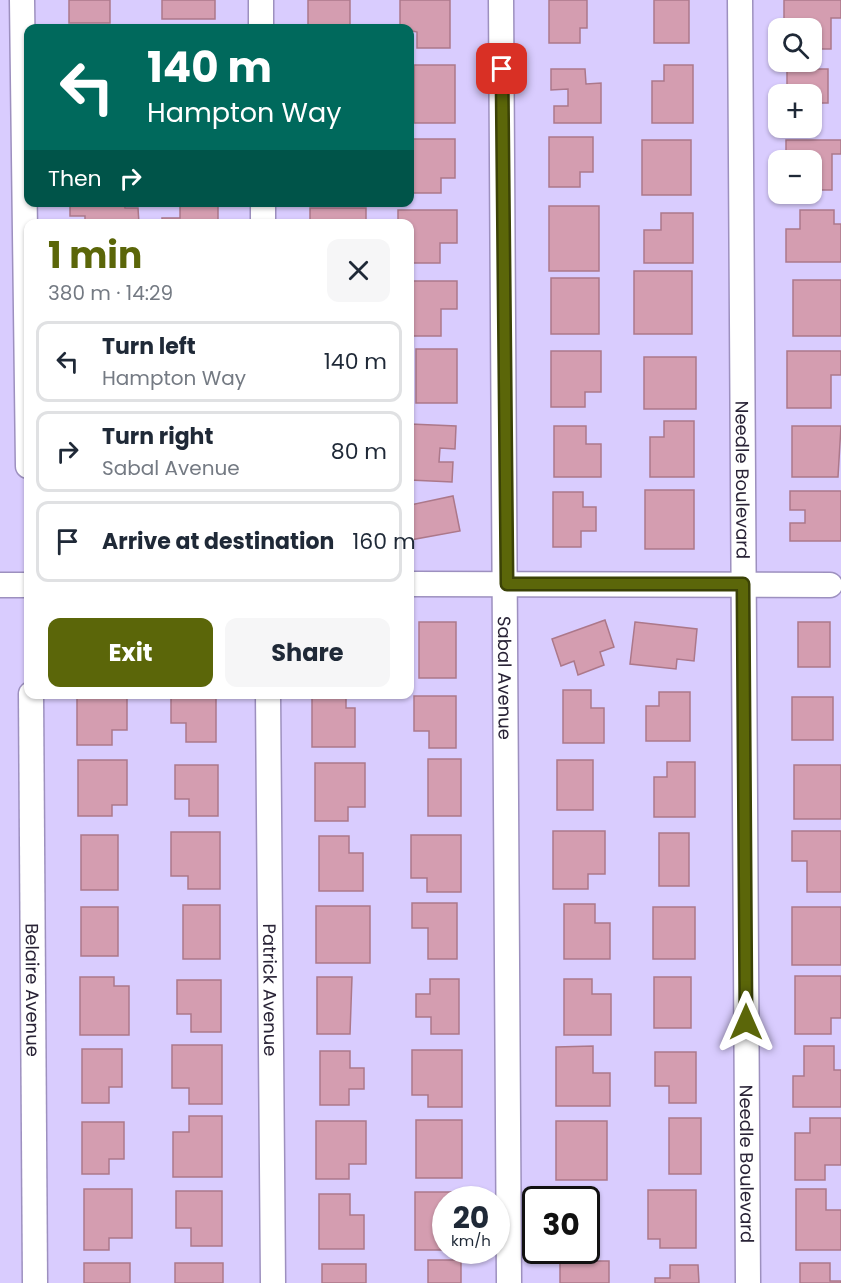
<!DOCTYPE html>
<html lang="en">
<head>
<meta charset="utf-8">
<style>
  body { margin:0; font-family:Poppins,sans-serif; background:#f6f6f7; color:#1f2937; height:100vh; display:flex; flex-direction:column; font-size:22px; white-space:nowrap }
  * { box-sizing:border-box; margin:0 }
  p { font-size:20px; color:#747a83 }
  .icon { flex:none; width:33px; height:33px; fill:none; stroke:currentColor; stroke-width:2; stroke-linecap:round; stroke-linejoin:round }
  .map { position:relative; flex:1; overflow:hidden }
  .drawer { position:absolute; left:24px; top:219px; width:390px; height:480px; display:flex; flex-direction:column; background:#fff; border-radius:12px; box-shadow:0 2px 4px #0004 }
  .drawer>* { flex:none }
  .top-card { position:absolute; left:24px; top:24px; width:390px; height:183px; border-radius:12px; box-shadow:0 2px 4px #0004; background:#00695c; color:#fff; overflow:hidden }
  .fabs { position:absolute; left:768px; top:18px; display:grid; gap:12px }
  .fabs a { display:grid; place-items:center; width:54px; height:54px; border-radius:12px; background:#fff; box-shadow:0 2px 4px #0004; font-size:30px }
  .speed { position:absolute; left:432px; top:1186px; display:flex; gap:12px; font-size:30px; font-weight:700; text-align:center }
  .speed>* { display:grid; place-content:center; width:78px; height:78px; border-radius:50%; background:#fff; box-shadow:0 2px 4px #0004; line-height:1 }
  .speed small { font-size:15px; font-weight:400 }
  .speed .limit { border:3px solid #111; border-radius:9px; background:#fff; color:#111 }
  .pin { position:absolute; display:grid; place-items:center; width:51px; height:51px; color:#fff; margin:-26px; border-radius:12px; box-shadow:0 3px 9px #0006 }
  .me { position:absolute; width:66px; margin:-33px; rotate:0deg; stroke-linejoin:round; filter:drop-shadow(0 0 4px #0008) }
  .turn { display:flex; align-items:center; gap:21px; height:126px; padding:0 24px; font-size:27px }
  .turn .icon { width:78px; height:78px; stroke-width:2.5 }
  .turn b { display:block; font-size:42px; line-height:51px }
  .then { display:flex; align-items:center; height:57px; padding:0 24px; background:#0003; gap:12px; font-size:22px }
  .round { display:grid; place-items:center; flex:none; width:63px; height:63px; border-radius:12px; background:#f6f6f7 }
  .overview { display:flex; align-items:center; justify-content:space-between; height:102px; padding:0 24px }
  h1 { font-size:36px; font-weight:700; line-height:45px; color:#5b6609 }
  .action { display:flex; gap:12px; margin-top:auto; padding:12px 24px }
  .action a { flex:1; height:69px; border-radius:12px; background:#5b6609; color:#fff; font-size:24px; font-weight:700; line-height:69px; text-align:center }
  .action a+a { background:#f6f6f7; color:#1f2937 }
  ul { padding:0; list-style:none }
  li { display:flex; align-items:center; gap:18px; height:81px; margin:0 12px 9px; padding:0 12px; border:3px solid #e0e1e3; border-radius:12px }
  li div { flex:1 }
  li b { display:block; font-size:22px }
  li em { font-style:normal }
  .map>svg:first-child { display:block }
</style>
</head>
<body>
<div class="map">
<svg width="841" height="1283" viewBox="0 0 841 1283">
  <rect width="100%" height="100%" fill="#d9ccfe"/>
  <g fill="#d49db0" stroke="#ac788a" stroke-width="1.5">
    <rect x="69" y="0" width="41" height="23"/>
    <rect x="162" y="0" width="53" height="19"/>
    <rect x="308" y="0" width="42" height="28"/>
    <polygon points="400,0 450,0 450,48 417,48 417,32 400,28"/>
    <polygon points="549,0 587,0 587,28 580,28 580,43 549,43"/>
    <rect x="654" y="0" width="35" height="43"/>
    <polygon points="784,0 841,0 841,18 831,18 831,49 812,49 812,28 799,28 799,22 784,22"/>
    <rect x="414" y="65" width="41" height="58"/>
    <polygon points="664,65 693,65 693,123 652,123 652,81 664,81"/>
    <polygon points="551,69 585,69 586,84 601,83 601,123 554,123 554,106 568,106 568,89 551,90"/>
    <polygon points="787,69 828,69 828,103 815,103 815,116 812,116 812,94 787,94"/>
    <polygon points="549,137 593,137 593,172 580,172 580,187 549,187"/>
    <polygon points="410,139 455,139 455,178 441,178 441,193 410,193"/>
    <rect x="642" y="140" width="49" height="55"/>
    <polygon points="786,140 841,140 841,154 832,154 832,190 812,190 812,160 801,160 801,156 786,156"/>
    <polygon points="70,202 124,202 125,208 138,208 139,224 85,224 85,216 70,216"/>
    <polygon points="180,202 218,202 218,224 162,224 162,218 180,218"/>
    <rect x="549" y="206" width="50" height="65"/>
    <rect x="310" y="208" width="56" height="16"/>
    <polygon points="398,210 457,210 457,243 440,243 440,263 410,263 410,224 398,224"/>
    <polygon points="800,210 834,210 834,224 841,224 841,262 786,262 786,229 800,229"/>
    <polygon points="661,213 693,213 693,263 644,263 644,230 661,230"/>
    <rect x="634" y="271" width="58" height="63"/>
    <rect x="551" y="278" width="48" height="56"/>
    <rect x="793" y="280" width="48" height="56"/>
    <polygon points="410,281 457,281 457,309 441,309 441,336 410,336"/>
    <rect x="416" y="349" width="41" height="54"/>
    <polygon points="551,351 601,351 601,392 585,392 585,407 551,407"/>
    <polygon points="787,351 841,351 841,375 831,375 831,408 787,408"/>
    <rect x="644" y="357" width="52" height="52"/>
    <polygon points="664,421 694,421 694,477 650,477 650,437 664,437"/>
    <polygon points="410,424 456,426 455,449 440,448 439,462 453,462 452,482 410,480"/>
    <polygon points="554,426 586,426 586,444 601,444 601,477 554,477"/>
    <polygon points="792,426 841,426 838,477 792,477"/>
    <rect x="645" y="490" width="49" height="59"/>
    <polygon points="790,491 841,491 841,541 790,541 790,523 805,523 805,510 790,510"/>
    <polygon points="553,492 583,492 583,507 596,507 596,531 581,531 581,547 553,547"/>
    <polygon points="453,496 460,531 410,540 410,505"/>
    <polygon points="605,620 614,647 600,652 604,665 578,675 574,661 561,666 552,639"/>
    <rect x="419" y="622" width="37" height="56"/>
    <polygon points="635,622 697,629 694,661 677,659 676,669 630,664"/>
    <rect x="798" y="622" width="32" height="45"/>
    <polygon points="563,690 591,690 591,708 604,708 604,743 563,743"/>
    <polygon points="659,692 690,692 690,741 646,741 646,706 659,706"/>
    <polygon points="77,694 127,694 127,730 112,730 112,745 77,745"/>
    <polygon points="171,694 216,694 216,742 186,742 186,723 171,723"/>
    <polygon points="312,694 346,694 346,708 355,708 355,747 312,747"/>
    <polygon points="414,696 456,696 456,748 429,748 429,731 414,731"/>
    <rect x="792" y="697" width="41" height="43"/>
    <rect x="428" y="759" width="33" height="57"/>
    <polygon points="78,760 127,760 127,805 112,805 112,816 78,816"/>
    <rect x="557" y="760" width="36" height="50"/>
    <polygon points="667,762 695,762 695,817 654,817 654,777 667,777"/>
    <polygon points="315,763 365,763 365,807 348,807 348,821 315,821"/>
    <polygon points="175,765 218,765 218,816 189,816 189,799 175,799"/>
    <rect x="794" y="765" width="47" height="54"/>
    <polygon points="553,831 605,831 605,874 588,874 588,889 553,889"/>
    <polygon points="792,831 841,831 841,892 807,892 807,861 792,861"/>
    <polygon points="171,832 220,832 220,889 188,889 188,876 171,876"/>
    <rect x="659" y="833" width="30" height="53"/>
    <rect x="81" y="835" width="37" height="55"/>
    <polygon points="411,835 461,835 461,892 427,892 427,878 411,878"/>
    <polygon points="319,836 349,836 349,853 363,853 363,891 319,891"/>
    <polygon points="412,903 457,903 457,959 428,959 428,928 412,928"/>
    <polygon points="564,904 595,904 595,923 610,923 610,959 564,959"/>
    <rect x="183" y="905" width="37" height="54"/>
    <rect x="316" y="906" width="54" height="57"/>
    <rect x="81" y="907" width="37" height="49"/>
    <rect x="653" y="907" width="42" height="52"/>
    <rect x="792" y="907" width="49" height="58"/>
    <polygon points="795,976 841,976 841,1018 831,1018 831,1034 795,1034"/>
    <polygon points="80,977 114,977 114,986 129,986 129,1035 80,1035"/>
    <polygon points="317,977 352,977 350,1034 317,1034"/>
    <rect x="654" y="977" width="37" height="51"/>
    <polygon points="430,979 459,979 459,1034 431,1034 431,1017 416,1017 416,994 430,994"/>
    <polygon points="564,979 592,979 592,994 611,994 611,1035 564,1035"/>
    <polygon points="177,980 221,980 221,1032 191,1032 191,1014 177,1014"/>
    <polygon points="172,1045 222,1045 222,1104 189,1104 189,1088 172,1088"/>
    <polygon points="593,1046 593,1073 610,1073 610,1106 556,1106 556,1047"/>
    <polygon points="804,1046 834,1046 834,1070 841,1070 841,1107 793,1107 793,1076 804,1076"/>
    <polygon points="82,1049 122,1049 122,1087 109,1087 109,1103 82,1103"/>
    <polygon points="412,1050 462,1050 462,1107 428,1107 428,1095 412,1095"/>
    <polygon points="320,1051 350,1051 350,1068 364,1068 364,1089 349,1089 349,1105 320,1105"/>
    <polygon points="655,1052 696,1052 696,1103 669,1103 669,1086 655,1086"/>
    <polygon points="189,1116 222,1116 222,1177 173,1177 173,1132 189,1132"/>
    <rect x="669" y="1118" width="32" height="56"/>
    <polygon points="810,1118 841,1118 841,1165 825,1165 825,1180 795,1180 795,1133 810,1133"/>
    <rect x="416" y="1120" width="46" height="58"/>
    <polygon points="316,1121 366,1121 366,1164 349,1164 349,1179 316,1179"/>
    <rect x="556" y="1121" width="51" height="59"/>
    <polygon points="82,1122 124,1122 124,1159 109,1159 109,1174 82,1174"/>
    <polygon points="84,1189 132,1189 132,1238 109,1238 109,1250 84,1250"/>
    <polygon points="796,1189 826,1189 826,1210 841,1210 841,1250 796,1250"/>
    <rect x="555" y="1190" width="31" height="10"/>
    <polygon points="648,1190 696,1190 696,1248 660,1248 660,1239 648,1239"/>
    <polygon points="176,1191 222,1191 222,1246 191,1246 191,1228 176,1228"/>
    <polygon points="415,1192 463,1192 463,1200 446,1200 446,1250 415,1250"/>
    <polygon points="319,1194 350,1194 350,1215 364,1215 364,1249 319,1249"/>
    <rect x="586" y="1211" width="12" height="34"/>
    <rect x="428" y="1260" width="33" height="23"/>
    <rect x="560" y="1261" width="49" height="22"/>
    <rect x="84" y="1263" width="46" height="20"/>
    <rect x="175" y="1263" width="48" height="20"/>
    <polygon points="800,1263 830,1263 830,1281 841,1281 841,1283 800,1283"/>
    <rect x="322" y="1264" width="44" height="19"/>
    <polygon points="670,1265 698,1265 699,1283 655,1283 655,1278 670,1278"/>
  </g>
  <g fill="none" stroke-linecap="round" stroke-linejoin="round">
    <defs>
      <g id="street">
        <polyline points="22,0 28,466"/>
        <polyline points="261,0 261,28"/>
        <path id="s1" d="M501 0 509 1283"/>
        <path id="s2" d="M740 0 748 1283"/>
        <polyline points="263,202 263,224"/>
        <polyline points="410,584 830,585"/>
        <polyline points="0,585 28,585"/>
        <path id="s3" d="M31 694 35 1283"/>
        <path id="s4" d="M268 694 273 1283"/>
      </g>
    </defs>
    <use href="#street" stroke="#9d90bf" stroke-width="27"/>
    <use href="#street" stroke="#fff" stroke-width="24"/>
  </g>
  <g fill="none" stroke-linecap="round" stroke-linejoin="round">
    <defs>
      <polyline id="route" points="502,69 507,584 743,584 746,1022"/>
    </defs>
    <use href="#route" stroke="#3b4206" stroke-width="15"/>
    <use href="#route" stroke="#5b6609" stroke-width="10"/>
  </g>
  <g text-anchor="middle" dominant-baseline="central" stroke-width="4.5" stroke-linejoin="round" paint-order="stroke">
    <g font-size="18" fill="#292336" stroke="#e4ddfb">
      <text stroke="none"><textPath href="#s2" startOffset="480">Needle Boulevard</textPath></text>
      <text stroke="none"><textPath href="#s1" startOffset="678">Sabal Avenue</textPath></text>
      <text stroke="none"><textPath href="#s3" startOffset="296">Belaire Avenue</textPath></text>
      <text stroke="none"><textPath href="#s4" startOffset="296">Patrick Avenue</textPath></text>
      <text stroke="none"><textPath href="#s2" startOffset="1164">Needle Boulevard</textPath></text>
    </g>
  </g>
</svg>
<div class="fabs">
<a><svg class="icon" aria-label="search" viewBox="0 0 24 24"><circle cx="10" cy="10" r="6"/><path d="M15 15l6 6"/></svg></a>
<a>+</a>
<a>−</a>
</div>
<div class="speed"><div>20<small>km/h</small></div><div class="limit">30</div></div>
<div class="pin" style="left:502px;top:69px;background:#d93025"><svg class="icon" aria-label="arrive" viewBox="0 0 24 24"><path d="M6 21V4h12l-3 4 3 4H6"/></svg></div>
<svg class="me" style="left:746px;top:1022px" viewBox="-20 -20 40 40"><path d="M0-17L14 15 0 8-14 15z" fill="#5b6609" stroke="#fff" stroke-width="4"/></svg>
<div class="top-card">
<div class="turn"><svg class="icon" aria-label="left" viewBox="0 0 24 24"><path d="M17 20v-9H6M10 6l-5 5 5 5"/></svg><div><b>140 m</b>Hampton Way</div></div>
<div class="then">Then<svg class="icon" aria-label="right" viewBox="0 0 24 24"><path d="M7 20v-9h11M14 6l5 5-5 5"/></svg></div>
</div>
<section class="drawer">
<div class="overview"><div><h1>1 min</h1><p>380 m · 14:29</p></div><a class="round"><svg class="icon" aria-label="close" viewBox="0 0 24 24"><path d="M6 6l12 12M18 6L6 18"/></svg></a></div>
<ul>
<li><svg class="icon" aria-label="left" viewBox="0 0 24 24"><path d="M17 20v-9H6M10 6l-5 5 5 5"/></svg><div><b>Turn left</b><p>Hampton Way</p></div><em>140 m</em></li>
<li><svg class="icon" aria-label="right" viewBox="0 0 24 24"><path d="M7 20v-9h11M14 6l5 5-5 5"/></svg><div><b>Turn right</b><p>Sabal Avenue</p></div><em>80 m</em></li>
<li><svg class="icon" aria-label="arrive" viewBox="0 0 24 24"><path d="M6 21V4h12l-3 4 3 4H6"/></svg><div><b>Arrive at destination</b></div><em>160 m</em></li>
</ul>
<div class="action"><a>Exit</a><a>Share</a></div>
</section>
</div>
</body>
</html>
